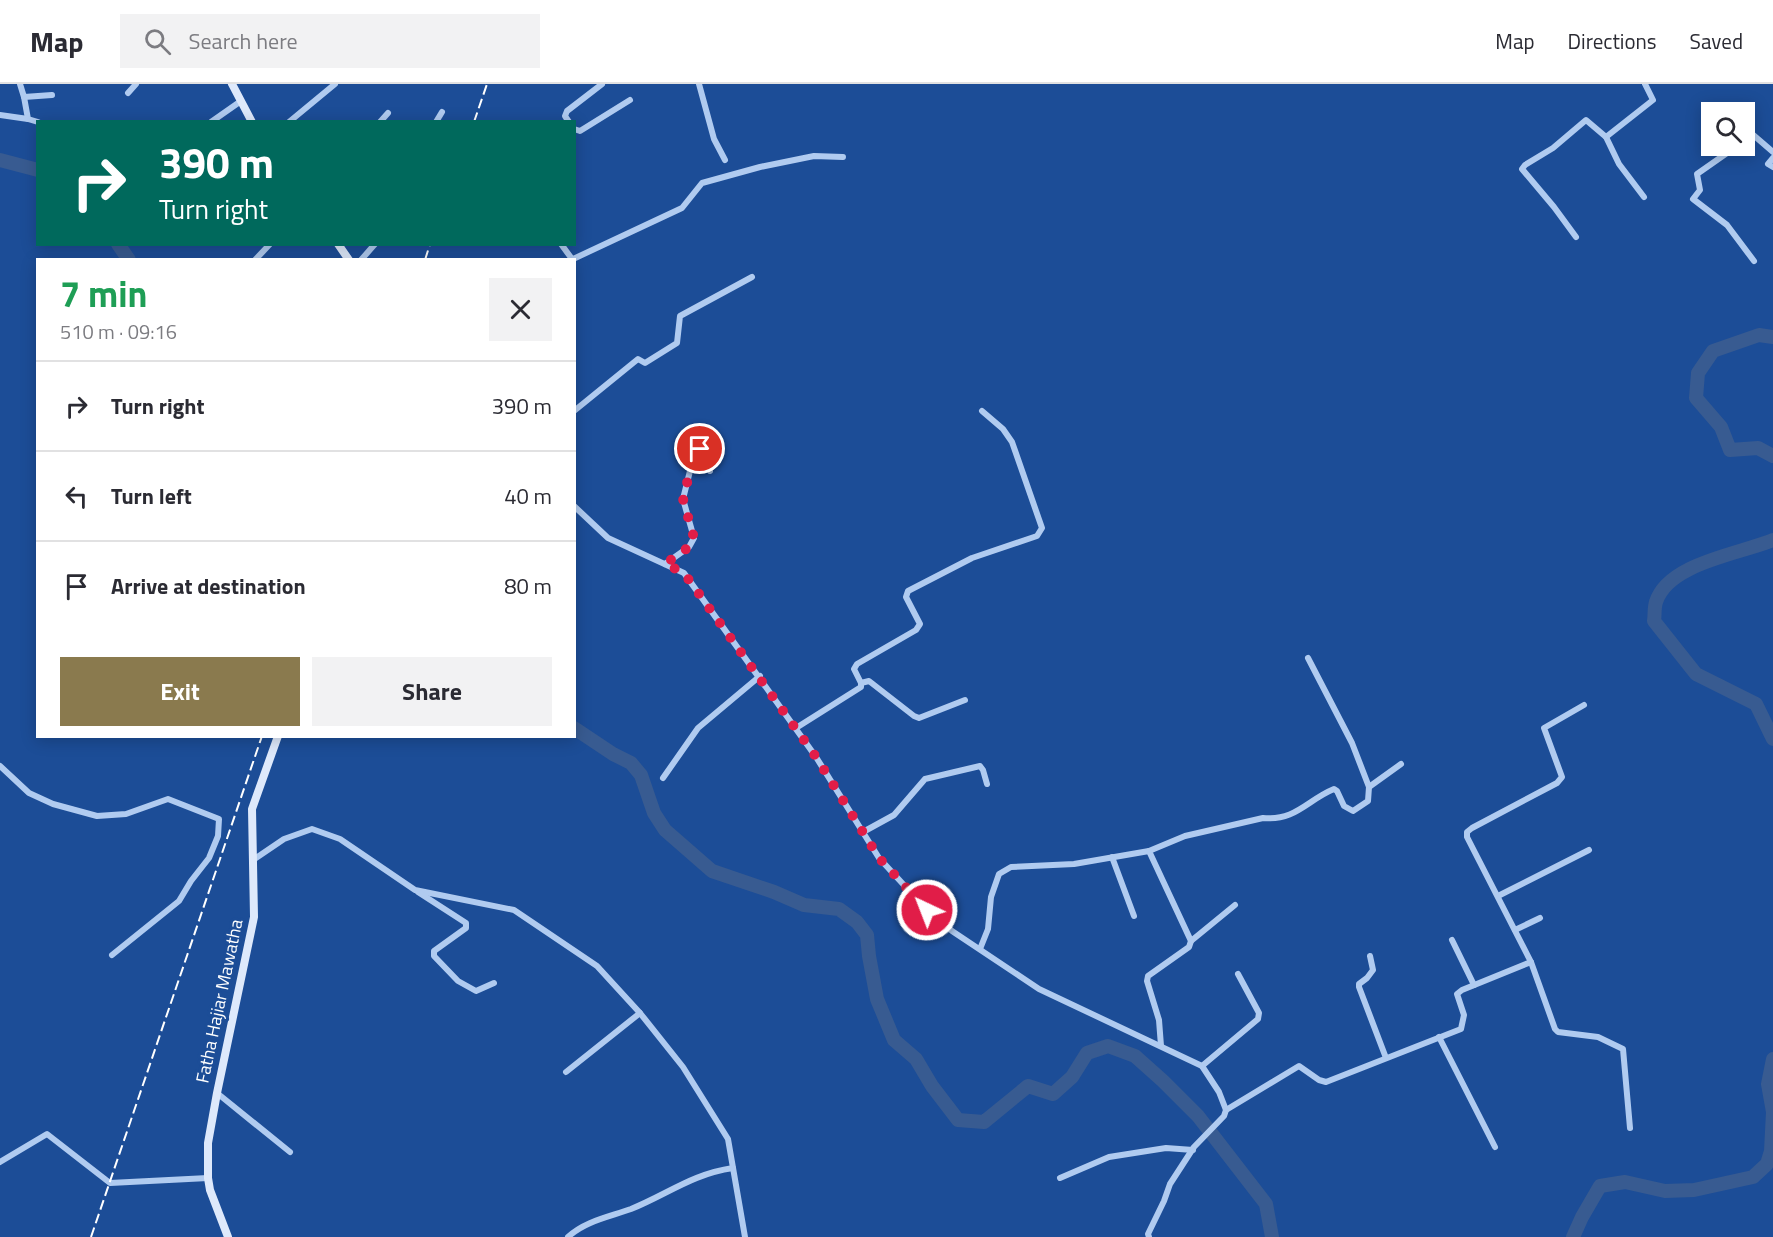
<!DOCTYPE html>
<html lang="en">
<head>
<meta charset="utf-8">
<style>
  body { margin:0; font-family:"Titillium Web",sans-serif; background:#f2f2f3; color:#2b2b33; height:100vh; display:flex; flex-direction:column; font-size:22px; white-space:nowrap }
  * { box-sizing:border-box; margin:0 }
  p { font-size:20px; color:#7c7c81 }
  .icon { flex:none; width:33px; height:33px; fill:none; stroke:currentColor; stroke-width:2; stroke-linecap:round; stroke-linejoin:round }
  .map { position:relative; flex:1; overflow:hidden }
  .sheet { position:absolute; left:36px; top:174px; width:540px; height:480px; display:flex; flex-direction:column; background:#fff; border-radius:0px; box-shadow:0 3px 15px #0003 }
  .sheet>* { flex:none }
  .guide { position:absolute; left:36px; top:36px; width:540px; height:126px; border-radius:0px; box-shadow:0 3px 15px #0003; background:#00695c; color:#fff; overflow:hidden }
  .buttons { position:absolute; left:1701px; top:18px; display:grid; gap:12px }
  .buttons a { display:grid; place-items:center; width:54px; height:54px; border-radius:0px; background:#fff; box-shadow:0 3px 15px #0003; font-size:30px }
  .pin { position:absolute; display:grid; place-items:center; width:51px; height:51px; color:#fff; margin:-26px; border:3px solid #fff; border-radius:50%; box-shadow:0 2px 6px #0007 }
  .me { position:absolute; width:66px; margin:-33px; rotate:317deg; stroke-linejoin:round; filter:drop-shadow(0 0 4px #0008) }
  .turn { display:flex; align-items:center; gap:21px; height:126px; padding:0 24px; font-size:27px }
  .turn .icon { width:78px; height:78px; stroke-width:2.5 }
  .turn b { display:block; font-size:42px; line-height:51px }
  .round { display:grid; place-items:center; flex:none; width:63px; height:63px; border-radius:0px; background:#f2f2f3 }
  .summary { display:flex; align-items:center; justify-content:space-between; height:102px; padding:0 24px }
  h1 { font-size:36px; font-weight:700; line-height:45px; color:#1e9e55 }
  .cta { display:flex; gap:12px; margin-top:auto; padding:12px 24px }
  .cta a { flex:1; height:69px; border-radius:0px; background:#8a7a4e; color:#fff; font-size:24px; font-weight:700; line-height:69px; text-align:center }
  .cta a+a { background:#f2f2f3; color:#2b2b33 }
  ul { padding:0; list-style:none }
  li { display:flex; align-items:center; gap:18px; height:90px; padding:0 24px; border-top:2px solid #e1e1e2 }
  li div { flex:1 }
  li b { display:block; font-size:22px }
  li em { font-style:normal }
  header { display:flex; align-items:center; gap:36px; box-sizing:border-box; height:84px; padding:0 30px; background:#fff; border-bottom:2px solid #e1e1e2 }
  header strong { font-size:28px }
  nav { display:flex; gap:33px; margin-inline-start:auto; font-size:21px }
  .search { width:420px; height:54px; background:#f2f2f3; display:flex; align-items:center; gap:15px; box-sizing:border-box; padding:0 21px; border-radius:0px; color:#7c7c81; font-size:22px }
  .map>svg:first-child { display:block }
</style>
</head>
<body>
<header>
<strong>Map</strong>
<div class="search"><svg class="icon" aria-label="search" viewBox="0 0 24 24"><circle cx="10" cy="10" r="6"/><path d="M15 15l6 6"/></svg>Search here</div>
<nav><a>Map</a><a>Directions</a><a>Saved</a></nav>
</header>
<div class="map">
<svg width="1773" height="1153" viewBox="0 0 1773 1153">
  <rect width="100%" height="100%" fill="#1c4d97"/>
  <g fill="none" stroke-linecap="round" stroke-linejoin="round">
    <g stroke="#385b91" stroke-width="14">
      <polyline points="0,76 38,86"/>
      <polyline points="118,160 129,176"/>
      <polyline points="1773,253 1759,251 1713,267 1698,289 1696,314 1721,343 1730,366 1758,364 1773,372"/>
      <path d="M1773 456C1740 470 1668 479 1656 518 1654 524 1655 531 1654 537L1696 590 1756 620 1773 655"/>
      <polyline points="574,644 613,670 631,679 641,691 654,729 665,746 712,787 774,808 804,821 839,825 857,838 867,851 869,872 877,915 894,956 916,975 932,1002 958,1036 984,1038 1028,1002 1053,1010 1072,993 1087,969 1108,962 1135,972 1163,997 1198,1032 1266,1120 1272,1153"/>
      <polyline points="1573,1153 1582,1133 1600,1102 1625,1098 1665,1107 1694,1106 1753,1093 1767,1080 1771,1067 1773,1028 1768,1000 1773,975"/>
    </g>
    <g stroke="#b0cbf0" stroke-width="6">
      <polyline points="20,0 24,13 52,11"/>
      <polyline points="699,0 714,55 725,76"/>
      <polyline points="128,9 136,0"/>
      <polyline points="24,13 28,35 38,38"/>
      <polyline points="0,31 28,35"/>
      <polyline points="211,38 241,17"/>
      <polyline points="289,38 335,0"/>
      <polyline points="380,38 388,29"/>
      <polyline points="436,38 442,28"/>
      <polyline points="569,38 565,32 567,27 602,0"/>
      <polyline points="574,45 580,47 630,16"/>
      <polyline points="1606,53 1619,80 1644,113"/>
      <polyline points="1744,55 1751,49 1773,68"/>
      <polyline points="1737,62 1697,90 1700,106 1693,115 1727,141 1754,177"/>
      <polyline points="1773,74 1768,80 1773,83"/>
      <polyline points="1576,153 1554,123 1522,85 1525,81 1553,64 1586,36 1606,53 1653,16 1645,0"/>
      <polyline points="561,160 572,175"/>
      <polyline points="255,176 270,160"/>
      <polyline points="361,176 375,160"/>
      <polyline points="571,176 682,124 702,99 760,83 814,72 843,73"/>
      <polyline points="574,327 638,275 645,279 677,259 680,232 752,193"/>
      <polyline points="694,351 710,387"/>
      <polyline points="574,422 608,454 684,489 816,673 879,774 927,826 952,847 1039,905 1202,982 1219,1008 1226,1026 1224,1032 1194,1063 1170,1100 1164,1117 1148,1150 1149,1153"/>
      <polyline points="665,480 689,463 694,454 683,415 691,383 700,365"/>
      <polyline points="1308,574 1352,659 1369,703"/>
      <polyline points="861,599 869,597 914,632 919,634 965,616"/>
      <polyline points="1584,621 1544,644 1562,693 1557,699 1472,744 1467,748 1467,753 1531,878 1555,945 1558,948 1598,953 1623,965 1630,1044"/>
      <polyline points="796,644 861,603 861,599 854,585 857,580 916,546 920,540 906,513 908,507 972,474 1037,452 1042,444 1012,358 1003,345 982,327"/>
      <polyline points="0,682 29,709 53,720 97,732 126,730 168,715 219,735 218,752 209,774 191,797 179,817 112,871"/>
      <polyline points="663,694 698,644 760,592"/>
      <polyline points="863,748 894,731 925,695 980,682 983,686 987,700"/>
      <polyline points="1112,773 1134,832"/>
      <polyline points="253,776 284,755 312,745 340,755 415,806 514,826 597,882 640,929 683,983 728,1055 745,1153"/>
      <polyline points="418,808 466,839 466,844 434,867 434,872 458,897 476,907 494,899"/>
      <polyline points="1498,812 1589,766"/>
      <polyline points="1515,846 1540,834"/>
      <polyline points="1452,856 1474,901"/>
      <polyline points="1191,857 1235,821"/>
      <polyline points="980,865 988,845 991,813 999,790 1011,783 1074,780 1149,767"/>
      <polyline points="1370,872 1373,886 1367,894 1359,900 1359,903 1386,974"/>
      <polyline points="1439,953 1495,1063"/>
      <path d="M1161 962 1159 936 1147 897 1148 892 1189 863 1191 857 1149 767 1185 752 1263 734C1296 737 1307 716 1334 705L1337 707 1344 722 1353 727 1368 717 1369 703 1401 680"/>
      <polyline points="1202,982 1258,935 1259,929 1238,890"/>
      <polyline points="566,988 640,929"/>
      <polyline points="217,1009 290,1068"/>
      <polyline points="1226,1026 1299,982 1319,996 1326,998 1461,945 1464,931 1457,910 1462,906 1531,878"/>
      <polyline points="0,1078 47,1050 110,1099 208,1094"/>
      <polyline points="1060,1094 1109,1073 1166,1064 1193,1066"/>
      <path d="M568 1153C585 1137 609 1133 631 1125 668 1110 692 1090 733 1084"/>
    </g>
    <g stroke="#dee9fb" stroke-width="8">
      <polyline points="232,0 252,38"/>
      <polyline points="338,160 349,176"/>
      <polyline points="228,1153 210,1106 208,1094 208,1059 217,1009 254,833 252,725 278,652"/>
    </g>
    <g stroke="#fff" stroke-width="2" stroke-dasharray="10 4.5" stroke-linecap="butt">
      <polyline points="474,38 487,0"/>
      <polyline points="425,176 430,160"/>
      <polyline points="91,1153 262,652"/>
    </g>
  </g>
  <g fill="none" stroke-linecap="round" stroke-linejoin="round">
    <polyline stroke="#e11d48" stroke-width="10" stroke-dasharray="0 18" points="700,365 691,383 683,415 694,454 689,463 665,480 684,489 816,673 879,774 927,826"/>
  </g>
  <g text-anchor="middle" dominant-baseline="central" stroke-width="6" stroke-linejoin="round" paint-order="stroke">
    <g font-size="18" fill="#fff" stroke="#1c4d97">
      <text transform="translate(219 917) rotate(-78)">Fatha Hajiar Mawatha</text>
    </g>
  </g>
</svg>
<div class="buttons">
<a><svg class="icon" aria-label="search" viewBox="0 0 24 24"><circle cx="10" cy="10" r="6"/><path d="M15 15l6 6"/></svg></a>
</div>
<div class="pin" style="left:700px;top:365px;background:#d93025"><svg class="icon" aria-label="arrive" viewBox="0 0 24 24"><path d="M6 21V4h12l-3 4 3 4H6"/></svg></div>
<svg class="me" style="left:927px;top:826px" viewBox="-20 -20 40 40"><circle r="17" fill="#e11d48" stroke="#fff" stroke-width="3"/><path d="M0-11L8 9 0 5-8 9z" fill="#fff"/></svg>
<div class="guide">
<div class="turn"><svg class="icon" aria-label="right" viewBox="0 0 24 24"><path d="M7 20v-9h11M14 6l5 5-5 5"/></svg><div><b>390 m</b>Turn right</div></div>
</div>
<section class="sheet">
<div class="summary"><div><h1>7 min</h1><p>510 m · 09:16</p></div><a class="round"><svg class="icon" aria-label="close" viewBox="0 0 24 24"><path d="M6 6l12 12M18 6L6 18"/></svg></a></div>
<ul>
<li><svg class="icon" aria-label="right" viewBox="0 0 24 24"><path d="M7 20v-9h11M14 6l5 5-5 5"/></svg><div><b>Turn right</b></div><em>390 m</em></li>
<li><svg class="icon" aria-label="left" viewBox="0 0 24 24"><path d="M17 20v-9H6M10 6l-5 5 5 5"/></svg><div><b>Turn left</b></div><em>40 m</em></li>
<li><svg class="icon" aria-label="arrive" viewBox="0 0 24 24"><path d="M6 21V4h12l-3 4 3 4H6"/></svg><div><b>Arrive at destination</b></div><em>80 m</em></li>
</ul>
<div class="cta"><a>Exit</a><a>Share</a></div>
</section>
</div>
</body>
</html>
